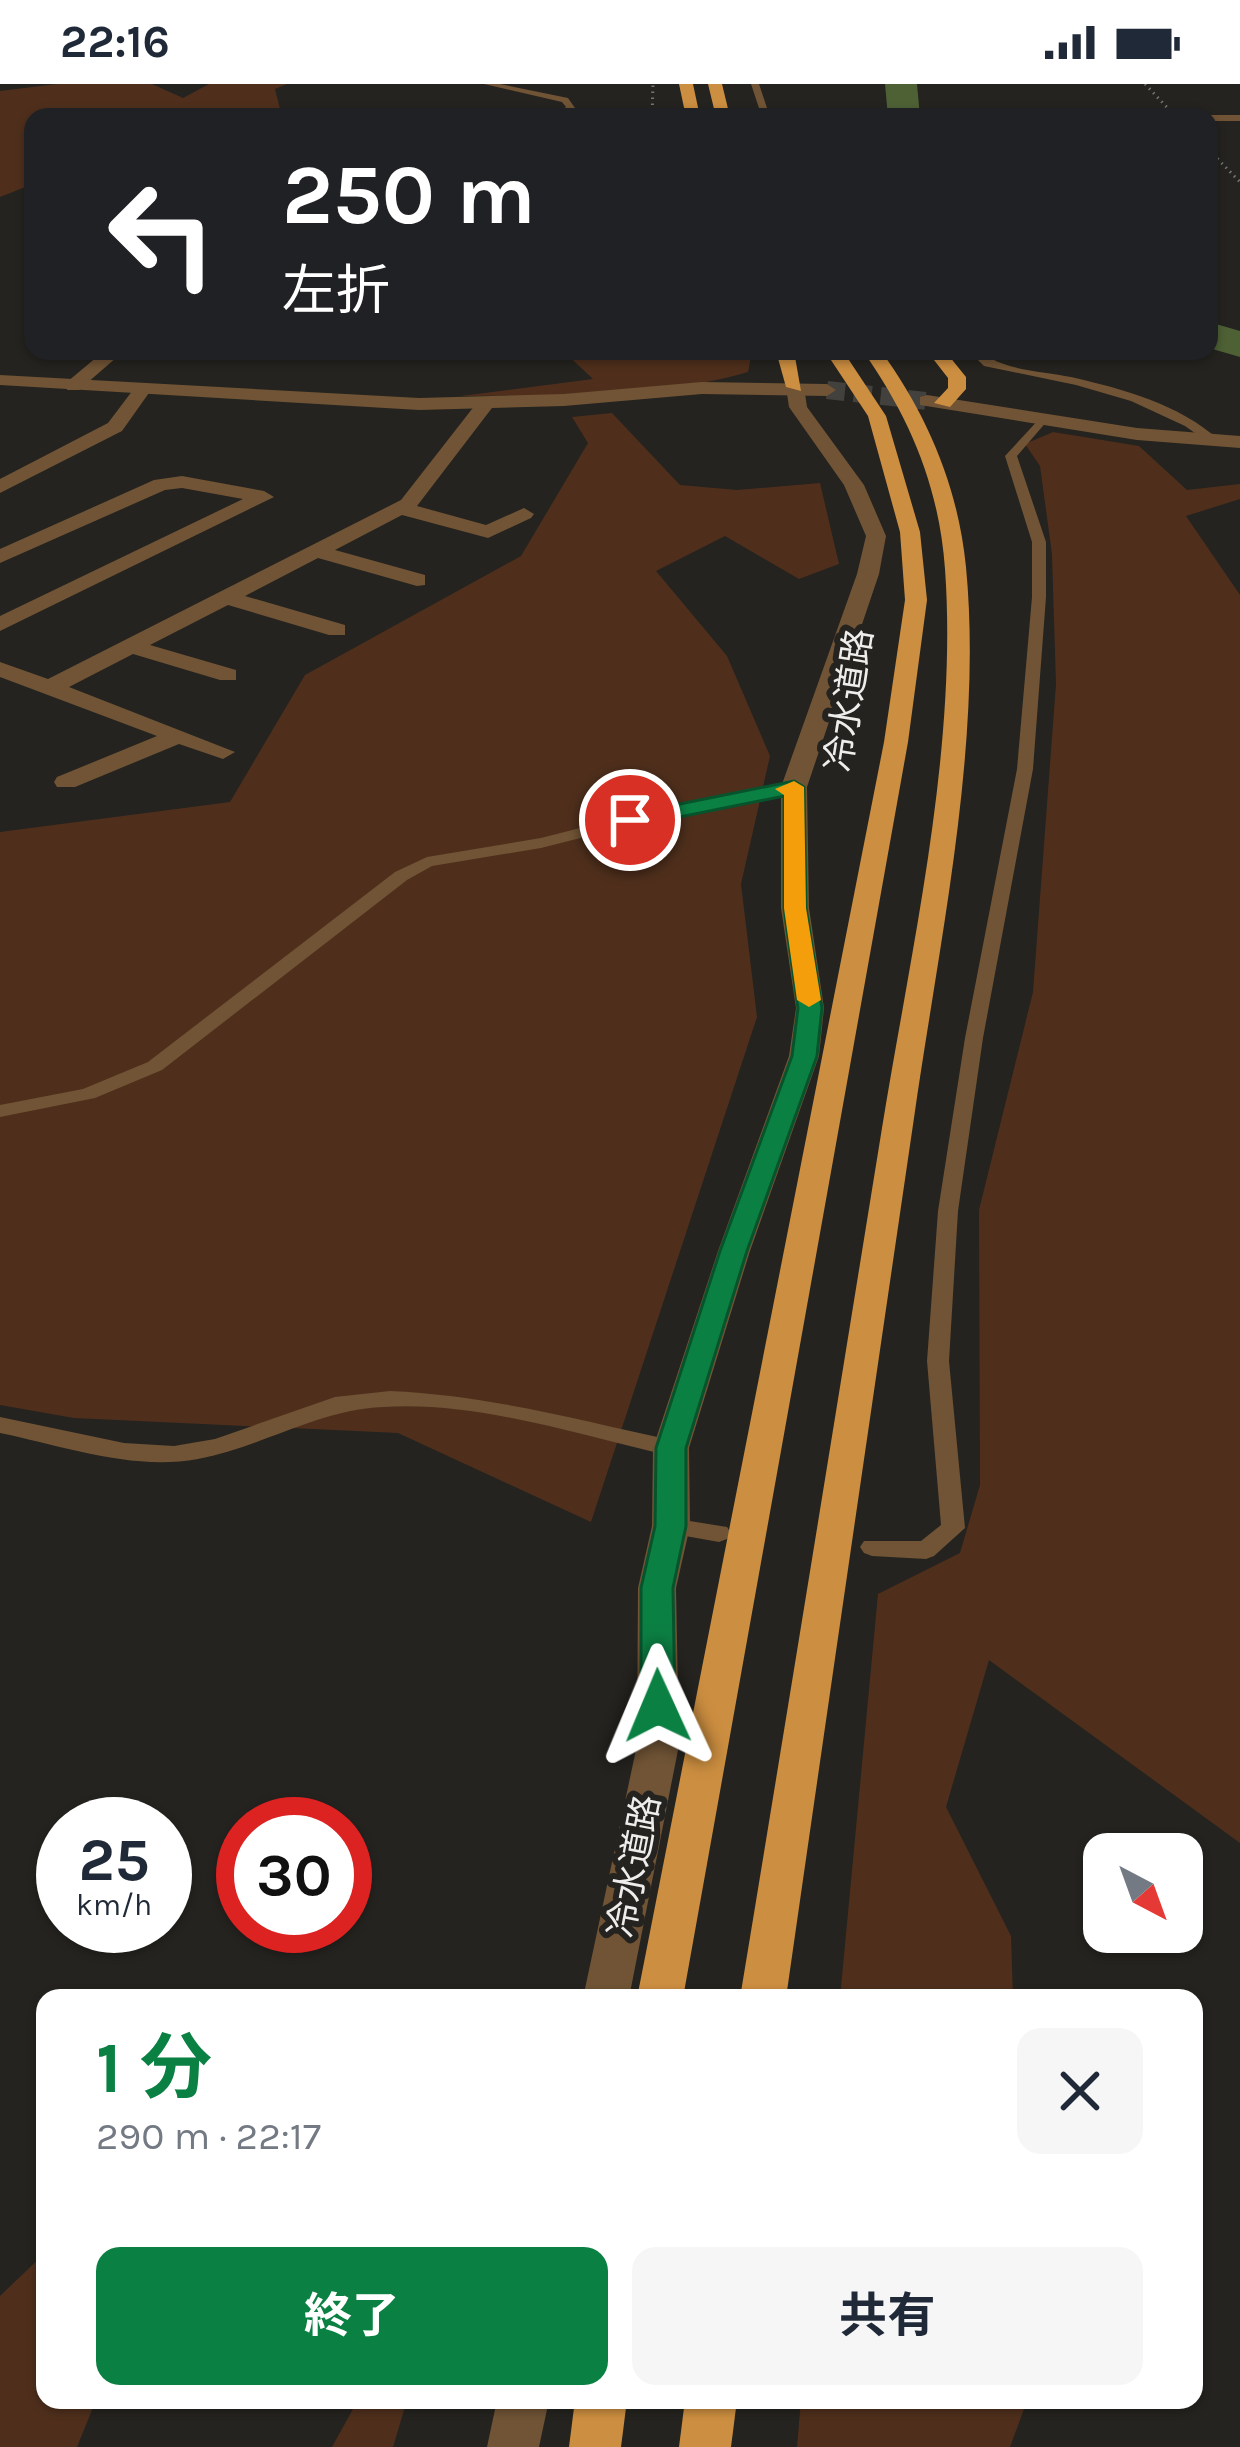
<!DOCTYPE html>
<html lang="ja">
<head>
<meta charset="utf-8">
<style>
  body { margin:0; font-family:Karla,"Noto Sans JP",sans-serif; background:#f6f6f7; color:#1f2937; height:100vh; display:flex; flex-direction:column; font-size:45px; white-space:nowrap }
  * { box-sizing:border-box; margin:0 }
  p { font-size:39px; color:#747a83 }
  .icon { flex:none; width:66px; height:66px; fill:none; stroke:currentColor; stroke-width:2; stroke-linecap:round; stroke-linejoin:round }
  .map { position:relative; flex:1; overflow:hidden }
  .details { position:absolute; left:36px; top:1905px; width:1167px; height:420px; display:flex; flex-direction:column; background:#fff; border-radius:24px; box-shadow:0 3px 9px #0004 }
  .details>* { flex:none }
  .top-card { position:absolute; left:24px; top:24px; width:1194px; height:252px; border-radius:24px; box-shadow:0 3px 9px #0004; background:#202124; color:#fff; overflow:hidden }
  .needle { width:78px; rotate:139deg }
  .tools { position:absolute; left:1083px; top:1749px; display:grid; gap:24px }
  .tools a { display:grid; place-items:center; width:120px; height:120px; border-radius:24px; background:#fff; box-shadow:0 3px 9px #0004; font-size:60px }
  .speed { position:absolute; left:36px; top:1713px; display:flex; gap:24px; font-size:60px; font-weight:700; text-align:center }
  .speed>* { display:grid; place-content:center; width:156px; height:156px; border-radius:50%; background:#fff; box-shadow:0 3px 9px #0004; line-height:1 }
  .speed small { font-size:30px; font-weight:400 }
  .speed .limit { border:18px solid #d22; background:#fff; color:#111 }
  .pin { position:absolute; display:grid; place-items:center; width:102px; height:102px; color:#fff; margin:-51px; border:6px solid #fff; border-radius:50%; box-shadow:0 3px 12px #0007 }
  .me { position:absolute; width:132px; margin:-66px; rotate:359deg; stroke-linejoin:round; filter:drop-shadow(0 0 9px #0008) }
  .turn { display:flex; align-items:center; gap:42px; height:252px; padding:0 60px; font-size:54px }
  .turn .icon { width:156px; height:156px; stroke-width:2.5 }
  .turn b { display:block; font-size:84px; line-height:102px }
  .round { display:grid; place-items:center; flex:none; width:126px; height:126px; border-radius:24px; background:#f6f6f7 }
  .summary { display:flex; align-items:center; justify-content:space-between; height:204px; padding:0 60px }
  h1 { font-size:72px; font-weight:700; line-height:90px; color:#0b8043 }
  .cta { display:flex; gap:24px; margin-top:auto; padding:24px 60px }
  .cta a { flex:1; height:138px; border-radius:24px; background:#0b8043; color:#fff; font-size:48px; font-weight:700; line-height:138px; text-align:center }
  .cta a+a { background:#f6f6f7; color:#1f2937 }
  .status { display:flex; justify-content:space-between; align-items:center; height:84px; padding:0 60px; background:#fff; direction:ltr }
  .status svg { height:33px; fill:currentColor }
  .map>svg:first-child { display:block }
</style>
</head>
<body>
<div class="status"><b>22:16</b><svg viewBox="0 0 49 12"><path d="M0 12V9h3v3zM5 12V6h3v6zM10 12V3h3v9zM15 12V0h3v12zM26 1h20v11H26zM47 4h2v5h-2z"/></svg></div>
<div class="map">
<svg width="1240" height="2363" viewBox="0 0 1240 2363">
  <rect width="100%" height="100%" fill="#24231f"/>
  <g fill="#4f2f1c">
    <polygon points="57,0 152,0 183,14 209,0 287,0 275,5 282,33 33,33 33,100 0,113 0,7"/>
    <path d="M563 267H752L748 288C656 315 556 311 461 312L593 295Z"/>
    <polygon points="612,329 680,401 737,406 820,399 839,480 799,495 725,452 656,487 727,572 770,672 741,800 757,933 591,1438 398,1349 74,1334 0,1321 0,748 230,718 305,591 521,472 588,359 572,333"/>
    <polygon points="1053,348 1139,362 1187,406 1240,400 1240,415 1186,432 1240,511 1240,1759 989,1576 946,1723 1011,1852 1013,1914 840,1914 878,1510 960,1469 980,1401 979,1126 1033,908 1056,600 1052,470 1040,382 1025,360"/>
    <polygon points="45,2169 45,2316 96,2316 77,2363 0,2363 0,2212"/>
    <polygon points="358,2316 407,2316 393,2363 332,2363"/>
    <polygon points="801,2316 1027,2316 1027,2317 1010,2363 797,2363"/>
  </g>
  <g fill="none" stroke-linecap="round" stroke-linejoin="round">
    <g fill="#4e6135" fill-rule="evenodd">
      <polygon points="885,0 917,0 920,33 888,33"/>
      <polygon points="1209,238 1240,247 1240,273 1209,264"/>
    </g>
    <polyline stroke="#42413e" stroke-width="18" stroke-dasharray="18 9" stroke-linecap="butt" points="827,306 927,317"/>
    <g stroke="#777673" stroke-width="3" stroke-dasharray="1.5 4.5" stroke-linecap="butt">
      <polyline points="1145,0 1176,33"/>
      <polyline points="652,33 653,0"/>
      <polyline points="1209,66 1240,98"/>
    </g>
    <g fill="#705435" fill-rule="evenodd">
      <polygon points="484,0 500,0 568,14 575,24 561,33 552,33 566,23 562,18"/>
      <polygon points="751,0 759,0 770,33 762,33"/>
      <polygon points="1209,31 1240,31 1240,37 1209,37 1205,33"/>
      <path d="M969 267H981C1002 287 1043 287 1071 293 1123 305 1179 320 1219 356L1209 359 1185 342 1131 317 1076 301 984 282Z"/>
      <polygon points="1042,332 1048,336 1017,372 1046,458 1046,513 1033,685 983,954 958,1127 949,1277 965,1444 934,1472 926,1475 872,1472 864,1469 860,1463 864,1457 921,1457 941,1441 927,1277 938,1127 965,954 1017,685 1032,513 1032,458 1005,372"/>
      <polygon points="794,698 800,700 800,706 675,730 541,764 432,782 407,796 162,986 95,1014 0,1033 0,1021 83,1005 148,978 395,788 427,773 541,754 674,720"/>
      <path d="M390 1307C486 1311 578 1336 671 1356L679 1358 682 1364 679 1370 671 1372C578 1351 479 1317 383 1323 317 1326 262 1363 198 1375 132 1387 64 1362 0 1349V1333L124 1359 174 1362 215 1355 335 1313Z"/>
      <polygon points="671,1434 727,1443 731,1449 727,1455 719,1458 663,1448 659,1442 663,1436"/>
    </g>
    <g fill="#705435" fill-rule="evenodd">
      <polygon points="474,25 556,28 563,32 442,33"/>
      <polygon points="104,267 124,267 79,306 67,306 67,298"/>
      <polygon points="795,298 804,303 807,323 864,401 886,452 879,490 807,703 809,824 824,924 819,972 750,1167 689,1364 690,1442 676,1504 679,1661 629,1914 583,1914 637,1661 638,1504 652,1442 653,1364 718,1167 789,972 796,924 781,824 781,703 857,490 866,452 844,401 789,323 786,303"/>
      <polygon points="136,302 151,306 122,347 0,409 0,395 108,339"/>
      <polygon points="486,314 495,320 417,422 486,441 524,424 534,430 531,434 488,454 402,431 335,466 425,491 425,501 417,502 318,474 245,512 345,541 345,551 329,551 228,521 150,561 236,586 236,596 220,596 133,570 69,603 235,668 223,675 179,660 75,703 57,703 54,698 57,693 157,652 0,593 0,578 48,595 401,416 479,316"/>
      <polygon points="182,392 264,407 274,413 0,547 0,532 243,415 182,404 165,406 0,479 0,465 154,396"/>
      <polygon points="497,2316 549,2316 539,2363 487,2363"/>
    </g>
    <g fill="#705435" fill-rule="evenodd">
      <polygon points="0,291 419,314 564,310 702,298 827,300 836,306 827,312 702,310 564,322 419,326 0,301"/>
      <polygon points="927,311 1137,344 1240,352 1240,364 1137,356 920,321 920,313"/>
    </g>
    <g fill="#cc8e40" fill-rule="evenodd">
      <polygon points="679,0 693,0 700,33 686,33"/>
      <polygon points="708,0 722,0 730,33 716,33"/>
      <polygon points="776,267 794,267 801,307 786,303"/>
      <polygon points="825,267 843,267 886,332 920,448 927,516 908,658 683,1914 637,1914 884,658 905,516 900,448 868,332"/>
      <path d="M863 267H881C928 332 958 403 966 483 983 660 939 858 914 1034 871 1327 828 1621 786 1914H740C788 1624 835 1334 882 1044 911 865 958 666 945 485 939 402 910 334 863 267Z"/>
      <polygon points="927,267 945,267 966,293 966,305 950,323 934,319 948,304 948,294"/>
      <polygon points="575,2316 627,2316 621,2363 569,2363"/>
      <polygon points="685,2316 737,2316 731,2363 679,2363"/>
    </g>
  </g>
  <polygon fill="#0b8043" stroke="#07532c" stroke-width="3" points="794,697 804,703 806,824 822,924 817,972 747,1167 686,1364 686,1442 673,1504 675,1622 670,1631 658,1634 646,1631 641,1622 641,1504 655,1442 656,1364 720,1167 792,972 798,924 784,824 784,712 630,743 619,736 630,730"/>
  <polygon fill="#f59e0b" points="794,697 804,703 806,824 821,916 809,923 797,916 784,824 784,711 775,705"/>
  <g text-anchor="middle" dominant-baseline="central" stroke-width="12" stroke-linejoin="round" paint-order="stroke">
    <g font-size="36" fill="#eeedeb" stroke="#24231f">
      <text transform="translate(849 616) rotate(-81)">冷水道路</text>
      <text transform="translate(634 1782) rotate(-79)">冷水道路</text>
    </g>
  </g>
</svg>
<div class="tools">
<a><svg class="needle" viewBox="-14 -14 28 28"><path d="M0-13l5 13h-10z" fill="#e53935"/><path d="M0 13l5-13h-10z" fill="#747a83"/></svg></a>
</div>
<div class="speed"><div>25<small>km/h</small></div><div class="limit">30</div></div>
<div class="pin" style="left:630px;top:736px;background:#d93025"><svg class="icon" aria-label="arrive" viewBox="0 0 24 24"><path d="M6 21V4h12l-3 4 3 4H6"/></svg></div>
<svg class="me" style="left:658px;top:1622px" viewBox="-20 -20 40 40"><path d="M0-17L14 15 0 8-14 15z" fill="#0b8043" stroke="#fff" stroke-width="4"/></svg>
<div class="top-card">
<div class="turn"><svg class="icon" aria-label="left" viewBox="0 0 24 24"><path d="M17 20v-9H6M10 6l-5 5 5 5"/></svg><div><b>250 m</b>左折</div></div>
</div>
<section class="details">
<div class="summary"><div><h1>1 分</h1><p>290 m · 22:17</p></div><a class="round"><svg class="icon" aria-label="close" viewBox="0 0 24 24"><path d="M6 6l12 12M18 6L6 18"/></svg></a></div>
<div class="cta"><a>終了</a><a>共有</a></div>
</section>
</div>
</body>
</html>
